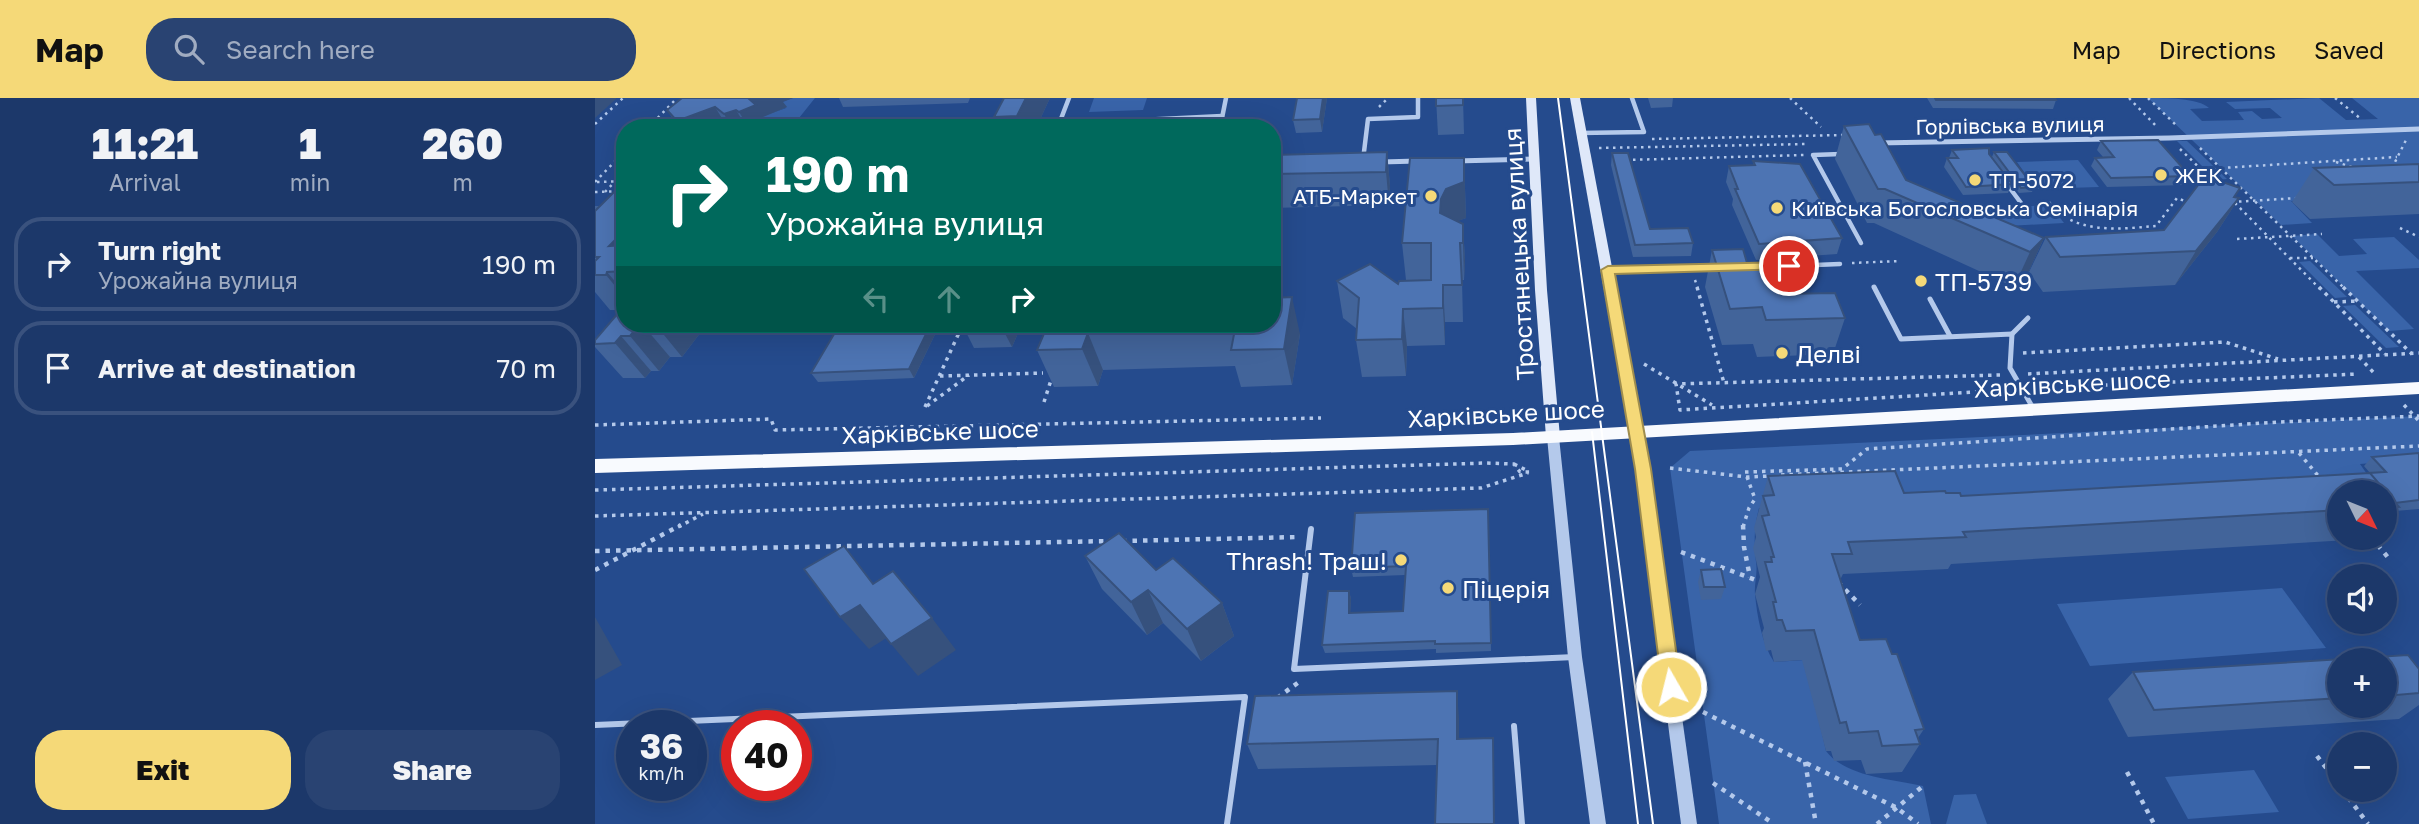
<!DOCTYPE html>
<html lang="en">
<head>
<meta charset="utf-8">
<style>
  body { margin:0; font-family:"Golos Text",sans-serif; background:#294372; color:#f1f3f6; height:100vh; display:flex; flex-direction:column; font-size:26px; white-space:nowrap }
  * { box-sizing:border-box; margin:0 }
  p { font-size:23px; color:#a0acc1 }
  .icon { flex:none; width:38px; height:38px; fill:none; stroke:currentColor; stroke-width:2; stroke-linecap:round; stroke-linejoin:round }
  .map { position:relative; flex:1; overflow:hidden }
  .panel { display:flex; flex-direction:column; background:#1c386a; width:595px }
  .panel>* { flex:none }
  .guide { position:absolute; left:21px; top:21px; width:665px; height:214px; border-radius:28px; box-shadow:0 7px 28px #0002,0 0 0 2px #3a527e; background:#00695c; color:#fff; overflow:hidden }
  .needle { width:46px; rotate:133deg }
  .tools { position:absolute; left:1732px; top:382px; display:grid; gap:14px }
  .tools a { display:grid; place-items:center; width:70px; height:70px; border-radius:50%; background:#1c386a; box-shadow:0 7px 28px #0002,0 0 0 2px #3a527e; font-size:35px }
  .speed { position:absolute; left:21px; top:612px; display:flex; gap:14px; font-size:35px; font-weight:700; text-align:center }
  .speed>* { display:grid; place-content:center; width:91px; height:91px; border-radius:50%; background:#1c386a; box-shadow:0 7px 28px #0002,0 0 0 2px #3a527e; line-height:1 }
  .speed small { font-size:18px; font-weight:400 }
  .speed .limit { border:10px solid #d22; background:#fff; color:#111 }
  .pin { position:absolute; display:grid; place-items:center; width:60px; height:60px; color:#fff; margin:-30px; border:4px solid #fff; border-radius:50%; box-shadow:0 2px 7px #0007 }
  .me { position:absolute; width:77px; margin:-38px; rotate:352deg; stroke-linejoin:round; filter:drop-shadow(0 0 5px #0008) }
  .turn { display:flex; align-items:center; gap:24px; height:147px; padding:0 35px; font-size:32px }
  .turn .icon { width:91px; height:91px; stroke-width:2.5 }
  .turn b { display:block; font-size:49px; line-height:60px }
  .lanes { display:flex; align-items:center; height:66px; padding:0 35px; background:#0003; justify-content:center; gap:35px; direction:ltr }
  .lanes .off { opacity:.35 }
  .eta { display:flex; justify-content:space-evenly; align-items:center; height:119px; text-align:center }
  .eta b { font-size:42px; font-weight:800; line-height:49px }
  .action { display:flex; gap:14px; margin-top:auto; padding:14px 35px }
  .action a { flex:1; height:80px; border-radius:28px; background:#f5d978; color:#111; font-size:28px; font-weight:800; line-height:80px; text-align:center }
  .action a+a { background:#294372; color:#f1f3f6 }
  ul { padding:0; list-style:none }
  li { display:flex; align-items:center; gap:21px; height:94px; margin:0 14px 10px; padding:0 21px; border:4px solid #3a527e; border-radius:28px }
  li div { flex:1 }
  li b { display:block; font-size:26px }
  li em { font-style:normal }
  header { display:flex; align-items:center; gap:42px; box-sizing:border-box; height:98px; padding:0 35px; background:#f5d978; color:#111 }
  header strong { font-size:33px }
  nav { display:flex; gap:38px; margin-inline-start:auto; font-size:24px }
  .search { width:490px; height:63px; background:#294372; display:flex; align-items:center; gap:18px; box-sizing:border-box; padding:0 24px; border-radius:28px; color:#a0acc1; font-size:26px }
  main { display:flex; flex:1; min-height:0 }
  .map>svg:first-child { display:block }
</style>
</head>
<body>
<header>
<strong>Map</strong>
<div class="search"><svg class="icon" aria-label="search" viewBox="0 0 24 24"><circle cx="10" cy="10" r="6"/><path d="M15 15l6 6"/></svg>Search here</div>
<nav><a>Map</a><a>Directions</a><a>Saved</a></nav>
</header>
<main>
<section class="panel">
<div class="eta">
<div><b>11:21</b><p>Arrival</p></div>
<div><b>1</b><p>min</p></div>
<div><b>260</b><p>m</p></div>
</div>
<ul>
<li><svg class="icon" aria-label="right" viewBox="0 0 24 24"><path d="M7 20v-9h11M14 6l5 5-5 5"/></svg><div><b>Turn right</b><p>Урожайна вулиця</p></div><em>190 m</em></li>
<li><svg class="icon" aria-label="arrive" viewBox="0 0 24 24"><path d="M6 21V4h12l-3 4 3 4H6"/></svg><div><b>Arrive at destination</b></div><em>70 m</em></li>
</ul>
<div class="action"><a>Exit</a><a>Share</a></div>
</section>
<div class="map">
<svg width="1824" height="726" viewBox="0 0 1824 726">
  <rect width="100%" height="100%" fill="#254b8d"/>
  <g fill="#3964a9">
    <polygon points="198,0 220,0 196,30 175,30 163,20 191,10 186,4"/>
    <polygon points="499,0 552,0 548,12 494,14"/>
    <path d="M1553 0C1569 0 1604 0 1614 10L1595 11 1607 23 1649 22 1643 14 1657 13 1667 21 1687 20 1675 10 1640 11 1631 4 1724 0 1751 22 1783 21 1757 0H1824V70L1810 98 1696 103 1717 125 1686 127Z"/>
    <polygon points="1582,43 1592,43 1632,81 1621,82"/>
    <polygon points="1483,62 1504,89 1441,91 1422,64"/>
    <polygon points="1455,107 1469,125 1394,129 1382,111"/>
    <polygon points="1722,136 1744,158 1772,156 1758,141 1799,139 1824,162 1824,170 1761,173 1819,231 1794,233 1697,138"/>
    <polygon points="1715,163 1752,199 1740,200 1704,164"/>
    <polygon points="1760,207 1804,249 1791,250 1748,208"/>
    <path d="M1824 318V361L1765 366 1774 379 1164 410C1159 430 1159 444 1161 464 1163 475 1159 486 1160 496 1162 518 1167 546 1179 564L1210 562 1231 653C1251 679 1297 681 1328 688L1336 726H1124L1075 370 1095 353Z"/>
    <polygon points="1687,490 1731,550 1495,568 1462,506"/>
    <polygon points="1659,672 1684,714 1593,721 1570,679"/>
    <polygon points="1381,696 1392,726 1351,726 1359,697"/>
  </g>
  <g fill="none" stroke-linecap="round" stroke-linejoin="round">
    <g stroke="#b4c9eb" stroke-width="2.5" stroke-dasharray="2.5 4.5" stroke-linecap="butt">
      <polyline points="1195,0 1226,29"/>
      <polyline points="1534,0 1562,29"/>
      <polyline points="1553,0 1582,28"/>
      <polyline points="1740,0 1766,21"/>
      <polyline points="784,9 793,0"/>
      <polyline points="0,26 28,0"/>
      <polyline points="53,30 82,0"/>
      <polyline points="70,30 80,19"/>
      <polyline points="1057,41 1248,37"/>
      <polyline points="1004,50 1213,46"/>
      <polyline points="1605,50 1750,191"/>
      <polyline points="1585,51 1615,80"/>
      <polyline points="1031,62 1209,57"/>
      <polyline points="1741,64 1757,69"/>
      <polyline points="1626,70 1802,59"/>
      <polyline points="1797,70 1811,42"/>
      <polyline points="0,84 30,53"/>
      <polyline points="2,84 30,83"/>
      <polyline points="0,94 30,93"/>
      <polyline points="10,94 30,73"/>
      <path d="M1454 104C1479 137 1524 131 1561 128L1582 100 1592 104"/>
      <polyline points="1637,104 1703,100"/>
      <polyline points="1640,105 1725,191"/>
      <polyline points="1805,130 1824,139"/>
      <polyline points="1642,141 1727,136"/>
      <polyline points="1695,160 1718,160"/>
      <polyline points="1257,165 1305,163"/>
      <polyline points="1100,182 1103,191"/>
    </g>
    <g stroke="#b4c9eb" stroke-width="3.5" stroke-dasharray="3.5 5" stroke-linecap="butt">
      <polyline points="1102,189 1129,285"/>
      <polyline points="1724,189 1790,256"/>
      <polyline points="1748,189 1817,256"/>
      <polyline points="1739,204 1764,203"/>
      <polyline points="1428,255 1630,244 1683,261"/>
      <polyline points="1764,259 1780,276"/>
      <polyline points="1049,266 1117,307"/>
      <polyline points="1433,276 1824,255"/>
      <polyline points="1405,277 1081,286 1085,312 1413,292"/>
      <polyline points="345,278 448,275"/>
      <polyline points="1441,290 1762,276"/>
      <polyline points="449,304 457,279"/>
      <polyline points="1809,307 1824,323"/>
      <polyline points="332,308 374,277"/>
      <polyline points="330,309 368,226"/>
      <polyline points="0,327 176,321 180,332 726,320"/>
      <polyline points="1704,355 1725,380"/>
      <polyline points="919,366 933,373"/>
      <polyline points="1075,370 1152,379 1175,378"/>
      <polyline points="1150,374 1247,371 1272,351 1684,324 1824,318"/>
      <polyline points="1186,377 1824,348"/>
      <polyline points="0,392 891,365 919,366 925,374 935,374"/>
      <polyline points="0,418 886,390 933,375"/>
      <polyline points="83,429 108,416"/>
      <polyline points="1148,429 1154,410 1160,401 1152,379"/>
    </g>
    <g stroke="#b4c9eb" stroke-width="4.5" stroke-dasharray="4.5 6" stroke-linecap="butt">
      <polyline points="1148,427 1149,449 1155,479"/>
      <polyline points="1776,439 1796,463"/>
      <polyline points="527,443 705,439"/>
      <polyline points="0,453 516,443"/>
      <polyline points="1086,454 1166,484"/>
      <polyline points="0,472 86,427"/>
      <polyline points="1243,484 1265,507"/>
      <polyline points="682,600 704,584"/>
      <polyline points="1108,614 1302,710 1323,726"/>
      <polyline points="1722,658 1745,688"/>
      <polyline points="1210,664 1221,726"/>
      <polyline points="1532,674 1559,726"/>
      <polyline points="1118,685 1179,726"/>
      <polyline points="1747,691 1773,726"/>
      <polyline points="1282,726 1328,688"/>
    </g>
    <g stroke="#b4c9eb" stroke-width="4.5">
      <polyline points="474,0 464,26 627,18"/>
      <polyline points="625,30 631,0"/>
      <polyline points="985,35 1049,34 1037,0"/>
      <polyline points="1246,56 1218,57 1266,145"/>
      <polyline points="768,62 773,21 823,19 823,0"/>
      <polyline points="1411,85 1426,105"/>
      <polyline points="1170,169 1245,166"/>
      <polyline points="1013,172 1118,170"/>
    </g>
    <g stroke="#b4c9eb" stroke-width="5">
      <polyline points="1279,189 1306,241 1417,236 1415,270 1438,310"/>
      <polyline points="1335,201 1355,238"/>
      <polyline points="1417,236 1433,220"/>
    </g>
    <g stroke="#b4c9eb" stroke-width="6">
      <polyline points="716,431 699,571 980,559"/>
      <polyline points="0,627 650,599 632,726"/>
      <polyline points="919,628 927,726"/>
    </g>
    <g stroke="#b4c9eb" stroke-width="5">
      <polyline points="1282,45 1574,40 1824,31"/>
      <polyline points="860,63 940,61"/>
      <polyline points="786,64 823,63"/>
    </g>
    <g fill="#b4c9eb" fill-rule="evenodd">
      <polygon points="1041,329 1047,333 1102,726 1086,726 1035,333"/>
      <polygon points="958,335 964,339 987,559 1011,726 995,726 973,559 952,339"/>
    </g>
    <g fill="#dfe8f9" fill-rule="evenodd">
      <polygon points="931,0 941,0 952,192 965,339 958,344 951,339 940,192"/>
      <polygon points="975,0 985,0 1048,333 1041,338 1034,333"/>
    </g>
    <polygon fill="#f8fafe" fill-rule="evenodd" points="1824,284 1824,296 918,347 0,375 0,361 918,335"/>
    <g stroke="#fff" stroke-width="2">
      <polyline points="963,0 1058,726"/>
      <polyline points="997,334 1043,726"/>
    </g>
  </g>
  <g fill="#42649a" fill-rule="evenodd">
    <polygon points="244,0 375,0 373,5 248,9"/>
    <polygon points="455,0 441,30 403,30 399,19"/>
    <polygon points="702,0 732,0 727,34 701,35 698,22"/>
    <polygon points="841,0 868,0 869,36 843,37"/>
    <polygon points="1053,0 1078,0 1077,9 1056,10"/>
    <polygon points="1332,0 1460,0 1461,2 1458,11 1338,10"/>
    <polygon points="188,4 192,9 168,19 175,30 84,30 72,12"/>
    <polygon points="1249,28 1280,37 1311,82 1449,140 1433,175 1419,189 1279,125 1272,125 1240,61"/>
    <polygon points="1506,43 1595,78 1590,87 1512,89 1496,68 1500,60 1508,59 1502,52"/>
    <polygon points="1357,52 1394,56 1417,86 1413,95 1368,97 1349,69 1352,60 1354,60"/>
    <polygon points="792,54 795,88 794,107 677,110 677,57"/>
    <polygon points="1399,54 1439,89 1437,94 1424,95 1397,59"/>
    <polygon points="1017,55 1055,131 1098,145 1096,158 1038,159 1016,67"/>
    <polygon points="869,60 871,120 862,123 868,126 870,163 869,182 867,182 868,224 850,224 850,247 812,248 811,278 767,279 761,242 762,231 748,220 742,183 803,186 836,182 811,182 807,145"/>
    <polygon points="1158,63 1247,140 1242,156 1161,162 1137,107 1138,101 1131,84 1134,68 1158,67"/>
    <polygon points="1824,66 1824,116 1715,121 1697,104 1719,70"/>
    <polygon points="30,90 30,226 112,226 87,259 75,259 64,273 56,273 50,280 28,280 0,249 0,242 26,212 15,212 0,194 0,108 5,108"/>
    <polygon points="1640,99 1644,100 1622,134 1580,187 1448,194 1434,174 1451,139 1569,132"/>
    <polygon points="1117,152 1152,165 1185,196 1250,220 1238,256 1162,259 1158,246 1127,247 1110,189"/>
    <polygon points="345,226 319,280 223,284 216,275"/>
    <polygon points="367,226 427,226 417,249 379,250"/>
    <polygon points="453,226 677,226 705,236 697,287 646,289 640,268 508,272 503,288 459,289 442,252"/>
    <polygon points="1824,355 1824,411 1800,413 1790,422 1790,394 1745,394 1745,439 1772,439 1770,441 1356,466 1353,471 1248,476 1245,482 1265,542 1297,556 1329,631 1323,640 1325,646 1307,674 1271,676 1266,662 1239,663 1236,653 1231,653 1207,562 1179,564 1176,552 1171,553 1167,535 1169,530 1160,496 1165,479 1158,450 1161,439 1159,430 1173,378 1309,395 1351,395 1366,398 1775,375 1769,368 1777,359"/>
    <polygon points="893,411 896,553 841,555 841,551 730,555 727,547 754,493 756,501 755,515 808,513 810,477 758,479 756,470"/>
    <polygon points="490,458 561,472 627,505 639,538 606,563 568,525 552,537 507,491"/>
    <polygon points="1106,472 1130,489 1126,501 1106,502 1103,484"/>
    <path d="M1813 557 1824 571V607L1804 621 1533 639 1513 601 1538 574ZM1745 562H1790V607H1745Z"/>
    <polygon points="864,620 864,641 842,667 663,671 652,646"/>
  </g>
  <g fill="#36517d">
    <polygon points="0,0 21,0 21,1 0,20"/>
    <polygon points="151,0 198,0 188,4 192,9 168,19 175,30 154,30 144,14"/>
    <polygon points="431,0 455,0 441,30 426,30 422,18"/>
    <polygon points="728,0 732,0 727,34 725,21"/>
    <polygon points="120,9 133,30 87,30 82,23"/>
    <polygon points="141,12 152,30 137,30 129,16"/>
    <polygon points="792,54 795,88 794,107 791,74"/>
    <polygon points="869,60 871,120 853,127 845,115 846,101"/>
    <polygon points="1644,100 1622,134 1580,187 1601,153"/>
    <polygon points="868,126 870,163 869,182 868,145"/>
    <polygon points="30,132 30,167 14,148"/>
    <polygon points="1449,140 1433,175 1419,189 1435,154"/>
    <polygon points="12,174 30,195 30,200 11,177"/>
    <polygon points="848,187 850,224 850,247 848,210"/>
    <polygon points="697,199 705,236 697,287 689,251"/>
    <polygon points="808,211 812,248 811,278 807,241"/>
    <polygon points="45,226 47,226 75,259 64,273 35,238"/>
    <polygon points="60,226 112,226 87,259"/>
    <polygon points="336,226 345,226 319,280 314,271"/>
    <polygon points="405,226 427,226 417,249"/>
    <polygon points="493,235 508,272 503,288 487,251"/>
    <polygon points="26,238 56,273 50,280 20,245"/>
    <polygon points="553,492 568,525 552,537 536,504"/>
    <polygon points="754,493 756,501 755,524 754,515"/>
    <polygon points="627,505 639,538 606,563 592,531"/>
    <polygon points="265,507 293,539 274,551 245,519"/>
    <polygon points="0,519 27,567 0,582"/>
    <polygon points="337,520 361,552 323,578 296,546"/>
    <polygon points="862,593 864,620 864,667 862,641"/>
  </g>
  <g fill="#4d74b3" stroke="#36517d" stroke-width="2">
    <polygon points="87,0 153,0 161,7 144,14 141,12 129,16 120,9 82,23 72,12"/>
    <polygon points="409,0 431,0 422,18 399,19"/>
    <polygon points="702,0 728,0 725,21 698,22"/>
    <polygon points="841,0 868,0 868,7 841,8"/>
    <polygon points="1340,0 1460,0 1461,2 1341,2"/>
    <polygon points="1274,26 1280,37 1286,36 1311,82 1449,140 1435,154 1290,91 1283,91 1249,28"/>
    <polygon points="1563,42 1595,78 1516,80 1500,60 1519,59 1506,43"/>
    <polygon points="1394,50 1394,56 1417,86 1371,89 1352,60 1363,60 1357,52"/>
    <polygon points="792,54 791,74 677,76 677,57"/>
    <polygon points="1399,54 1412,54 1439,89 1426,90"/>
    <polygon points="1017,55 1033,55 1055,131 1093,130 1098,145 1040,147"/>
    <polygon points="815,60 869,60 869,84 851,91 846,101 845,115 868,126 868,145 865,145 867,187 848,187 848,210 808,211 807,241 761,242 764,200 742,183 775,166 803,186 804,183 836,182 836,145 807,145"/>
    <polygon points="1158,63 1205,66 1247,140 1164,146 1140,91 1143,91 1134,68 1160,67"/>
    <polygon points="1824,66 1824,84 1739,87 1719,70"/>
    <polygon points="1610,78 1645,90 1639,99 1644,100 1601,153 1465,159 1451,139 1569,132"/>
    <polygon points="23,90 30,90 30,132 14,148 30,147 30,173 12,174 11,177 0,177 0,163 4,159 0,159 0,113"/>
    <polygon points="1148,151 1152,165 1173,164 1185,196 1240,195 1250,220 1171,222 1167,209 1135,211 1117,152"/>
    <polygon points="697,199 689,251 636,252 640,231 493,235 487,251 442,252 453,226 677,226 677,200"/>
    <polygon points="30,207 30,226 45,226 35,238 26,238 20,245 0,246 0,242"/>
    <polygon points="245,226 336,226 314,271 216,275"/>
    <polygon points="1824,355 1824,402 1800,405 1774,375 1791,374 1777,359"/>
    <polygon points="1300,373 1309,395 1350,393 1351,395 1365,395 1366,398 1775,375 1804,409 1790,410 1790,394 1745,394 1745,412 1368,434 1371,439 1253,444 1257,456 1237,456 1265,542 1291,541 1297,556 1302,556 1329,631 1320,632 1325,646 1287,648 1283,633 1254,635 1251,624 1245,625 1219,532 1191,533 1187,522 1182,522 1178,504 1181,504 1170,464 1177,464 1176,459 1179,459 1167,418 1174,417 1168,398 1179,397 1173,378"/>
    <polygon points="893,411 896,545 840,546 840,543 727,547 733,493 754,493 754,515 808,513 811,468 756,470 760,415"/>
    <polygon points="524,435 561,472 578,460 627,505 592,531 553,492 536,504 490,458"/>
    <polygon points="249,448 278,486 298,473 337,520 296,546 265,507 245,519 209,471"/>
    <polygon points="1126,471 1130,489 1109,489 1106,472"/>
    <polygon points="1813,557 1824,571 1824,595 1790,598 1790,562 1745,562 1745,600 1559,612 1538,574"/>
    <polygon points="862,593 862,641 898,640 899,726 840,726 843,641 652,646 660,598"/>
  </g>
  <polygon fill="#f5d978" stroke="#9f8d4e" stroke-width="2" points="1194,164 1200,168 1198,171 1020,176 1056,371 1086,589 1083,595 1076,598 1070,595 1067,589 1040,371 1006,172 1013,168"/>
  <g fill="#f5d978" stroke="#254b8d" stroke-width="2.5">
    <circle cx="1566" cy="77" r="7"/>
    <circle cx="1380" cy="82" r="7"/>
    <circle cx="836" cy="98" r="7"/>
    <circle cx="1182" cy="110" r="7"/>
    <circle cx="1326" cy="183" r="7"/>
    <circle cx="1187" cy="255" r="7"/>
    <circle cx="806" cy="462" r="7"/>
    <circle cx="853" cy="490" r="7"/>
  </g>
  <g text-anchor="middle" dominant-baseline="central" stroke-width="6" stroke-linejoin="round" paint-order="stroke">
    <g font-size="21" fill="#fff" stroke="#254b8d">
      <text transform="translate(1415 27) rotate(-1)">Горлівська вулиця</text>
    </g>
    <g font-size="21" fill="#fff" stroke="#254b8d" text-anchor="start">
      <text x="1580" y="77">ЖЕК</text>
      <text x="1394" y="82">ТП-5072</text>
      <text x="822" y="98" text-anchor="end">АТБ-Маркет</text>
      <text x="1196" y="110">Київська Богословська Семінарія</text>
    </g>
    <g font-size="24" fill="#fff" stroke="#254b8d">
      <text transform="translate(923 156) rotate(-93)">Тростянецька вулиця</text>
      <text transform="translate(1477 285) rotate(-3)">Харківське шосе</text>
      <text transform="translate(911 315) rotate(-3)">Харківське шосе</text>
      <text transform="translate(345 333) rotate(-2)">Харківське шосе</text>
    </g>
    <g font-size="24" fill="#fff" stroke="#254b8d" text-anchor="start">
      <text x="1340" y="183">ТП-5739</text>
      <text x="1201" y="255">Делві</text>
      <text x="792" y="462" text-anchor="end">Thrash! Траш!</text>
      <text x="867" y="490">Піцерія</text>
    </g>
  </g>
</svg>
<div class="tools">
<a><svg class="needle" viewBox="-14 -14 28 28"><path d="M0-13l5 13h-10z" fill="#e53935"/><path d="M0 13l5-13h-10z" fill="#a0acc1"/></svg></a>
<a><svg class="icon" aria-label="sound" viewBox="0 0 24 24"><path d="M4 9h4l5-4v14l-5-4H4zM17 9q2 3 0 6"/></svg></a>
<a>+</a>
<a>−</a>
</div>
<div class="speed"><div>36<small>km/h</small></div><div class="limit">40</div></div>
<div class="pin" style="left:1194px;top:168px;background:#d93025"><svg class="icon" aria-label="arrive" viewBox="0 0 24 24"><path d="M6 21V4h12l-3 4 3 4H6"/></svg></div>
<svg class="me" style="left:1076px;top:589px" viewBox="-20 -20 40 40"><circle r="17" fill="#f5d978" stroke="#fff" stroke-width="3"/><path d="M0-11L8 9 0 5-8 9z" fill="#fff"/></svg>
<div class="guide">
<div class="turn"><svg class="icon" aria-label="right" viewBox="0 0 24 24"><path d="M7 20v-9h11M14 6l5 5-5 5"/></svg><div><b>190 m</b>Урожайна вулиця</div></div>
<div class="lanes"><svg class="icon off" aria-label="left" viewBox="0 0 24 24"><path d="M17 20v-9H6M10 6l-5 5 5 5"/></svg><svg class="icon off" aria-label="ahead" viewBox="0 0 24 24"><path d="M12 20V5M6 11l6-6 6 6"/></svg><svg class="icon" aria-label="right" viewBox="0 0 24 24"><path d="M7 20v-9h11M14 6l5 5-5 5"/></svg></div>
</div>
</div>
</main>
</body>
</html>
